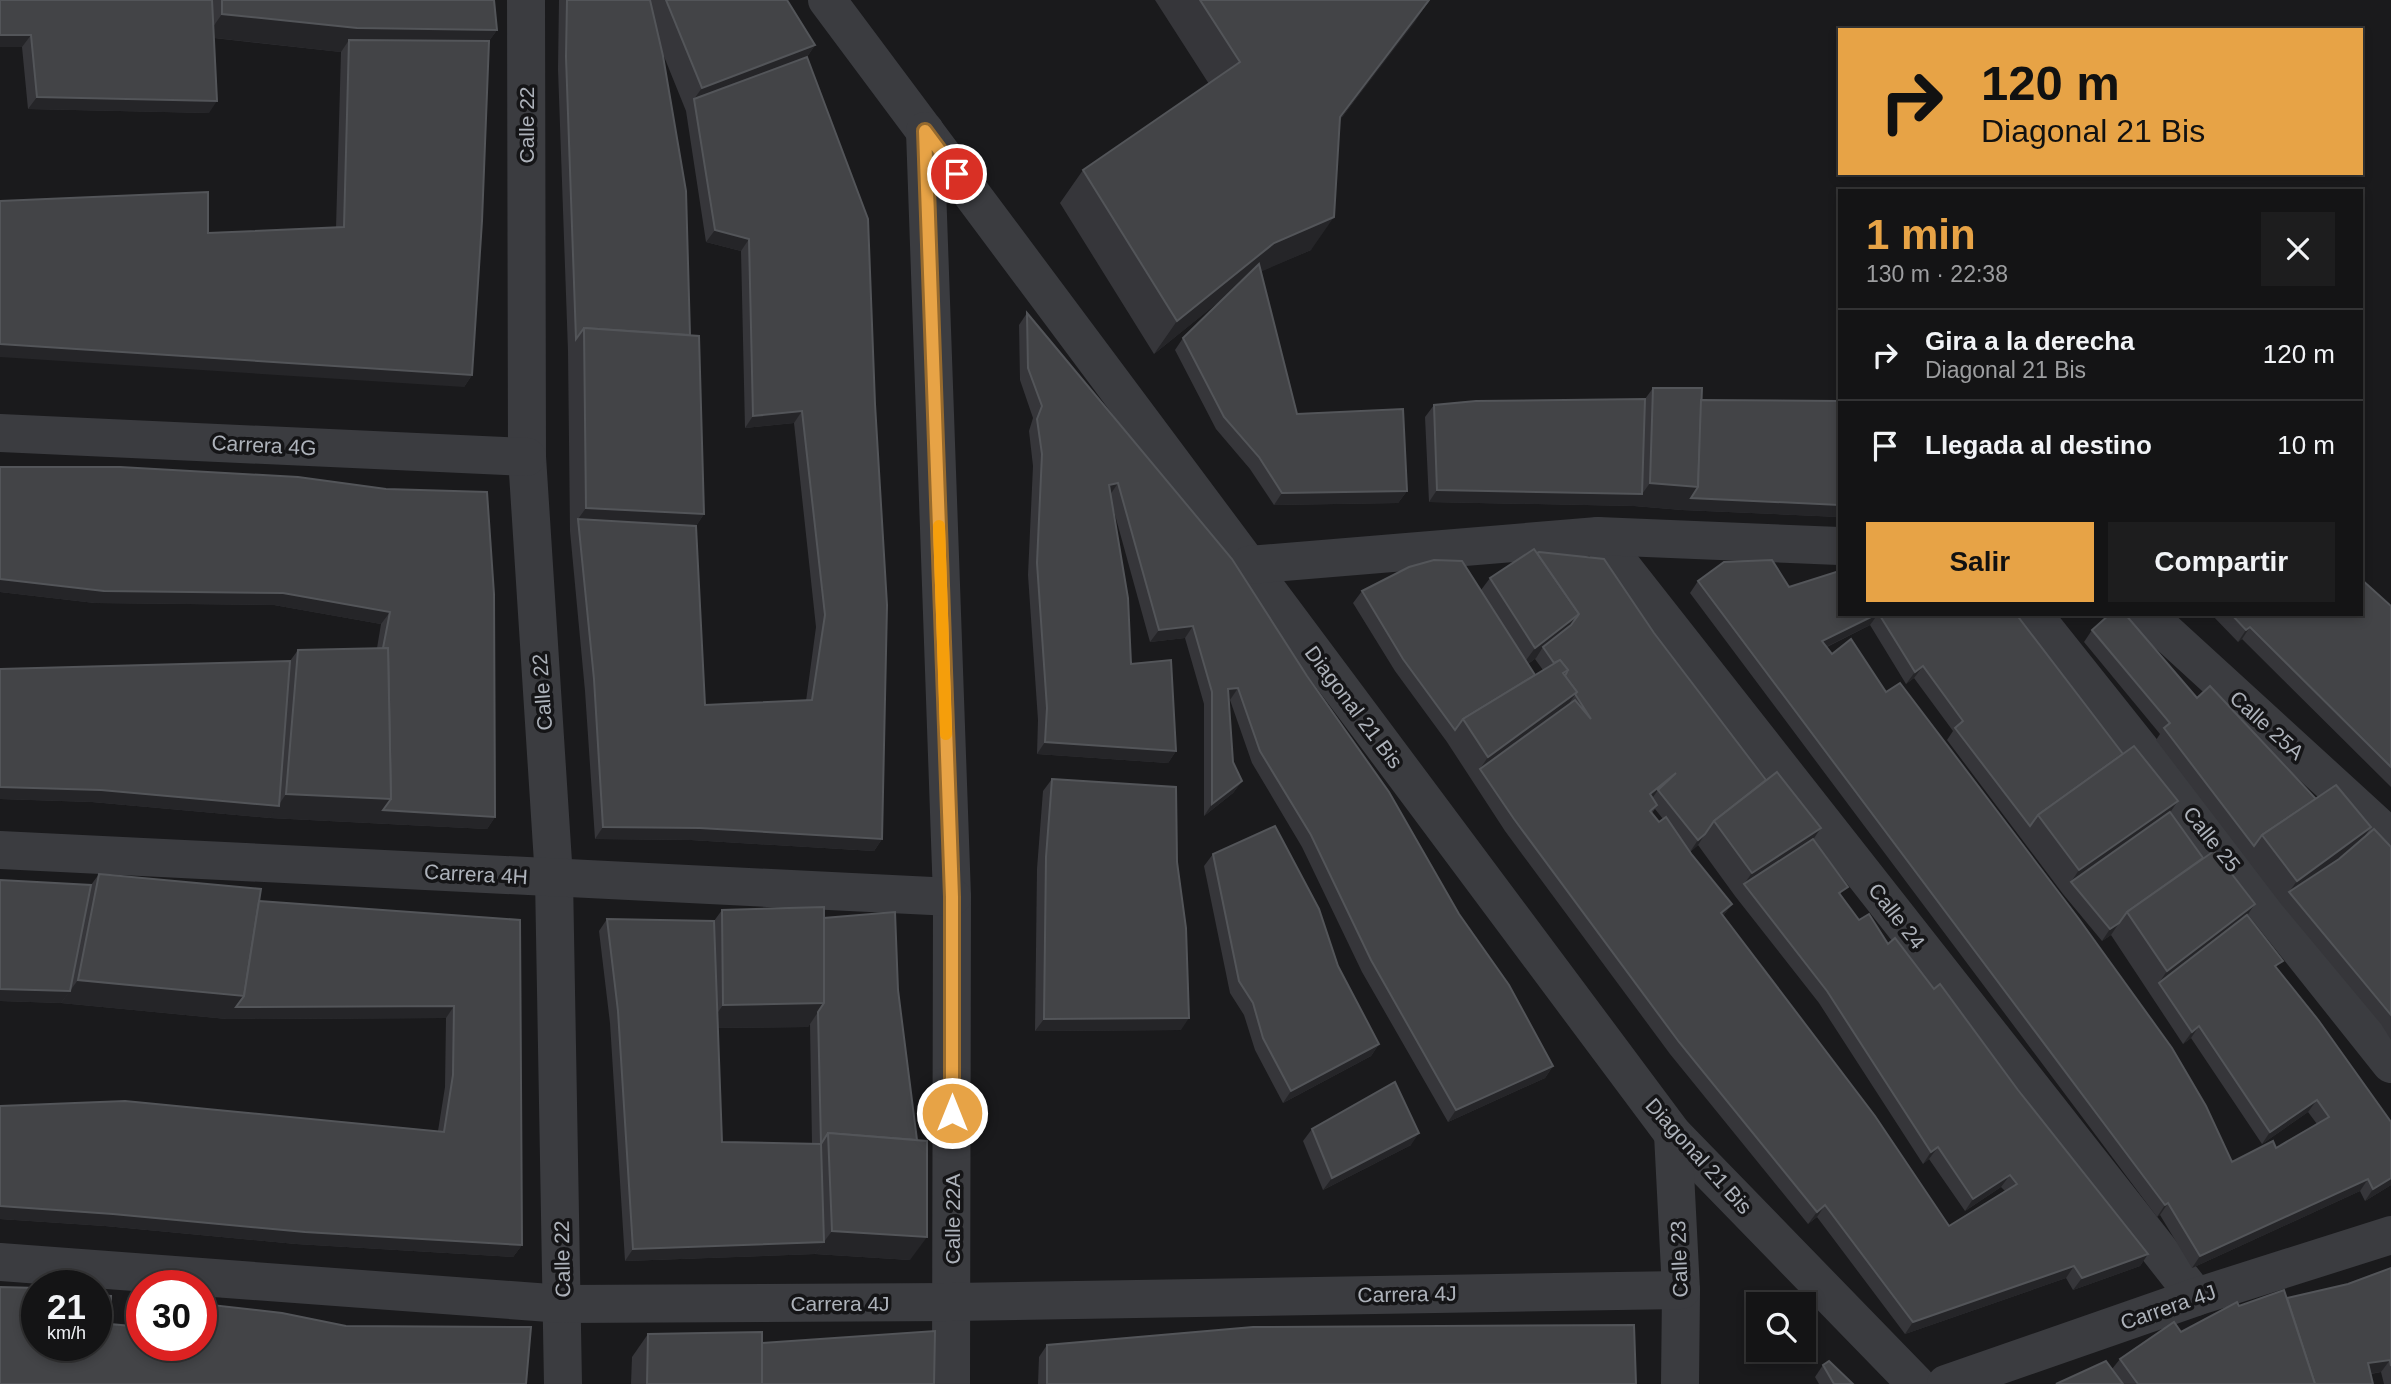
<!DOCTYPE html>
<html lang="es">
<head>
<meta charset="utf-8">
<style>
  body { margin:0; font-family:Arial,sans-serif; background:#1d1d1e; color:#f1f3f6; height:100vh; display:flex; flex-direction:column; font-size:26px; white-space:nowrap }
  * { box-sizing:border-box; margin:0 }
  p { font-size:23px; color:#9d9ea0 }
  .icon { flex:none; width:38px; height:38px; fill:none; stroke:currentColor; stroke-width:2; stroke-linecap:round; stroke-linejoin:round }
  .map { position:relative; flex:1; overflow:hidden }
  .details { position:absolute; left:1838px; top:189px; width:525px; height:427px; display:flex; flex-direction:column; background:#141415; border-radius:0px; box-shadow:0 4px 10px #0003,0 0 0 2px #333334 }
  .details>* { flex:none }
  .guide { position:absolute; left:1838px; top:28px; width:525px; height:147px; border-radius:0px; box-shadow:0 4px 10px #0003,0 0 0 2px #333334; background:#e7a346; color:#111; overflow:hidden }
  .tools { position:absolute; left:1746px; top:1292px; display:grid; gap:14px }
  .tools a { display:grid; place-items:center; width:70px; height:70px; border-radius:0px; background:#141415; box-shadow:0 4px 10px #0003,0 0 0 2px #333334; font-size:35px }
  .speed { position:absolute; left:21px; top:1270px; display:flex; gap:14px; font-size:35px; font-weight:700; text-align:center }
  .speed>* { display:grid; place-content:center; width:91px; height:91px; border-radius:50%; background:#141415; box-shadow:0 4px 10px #0003,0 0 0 2px #333334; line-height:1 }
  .speed small { font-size:18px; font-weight:400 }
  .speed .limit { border:10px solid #d22; background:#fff; color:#111 }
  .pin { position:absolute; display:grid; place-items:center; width:60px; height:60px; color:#fff; margin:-30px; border:4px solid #fff; border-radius:50%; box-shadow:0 2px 7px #0007 }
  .me { position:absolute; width:77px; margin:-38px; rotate:0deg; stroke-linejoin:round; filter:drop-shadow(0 0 5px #0008) }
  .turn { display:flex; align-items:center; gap:24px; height:147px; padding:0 28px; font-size:32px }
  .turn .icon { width:91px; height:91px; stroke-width:2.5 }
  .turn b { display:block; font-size:49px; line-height:60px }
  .round { display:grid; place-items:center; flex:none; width:74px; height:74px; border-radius:0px; background:#1d1d1e }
  .headline { display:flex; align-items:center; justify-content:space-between; height:119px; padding:0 28px }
  h1 { font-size:42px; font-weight:600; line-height:52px; color:#e7a346 }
  .action { display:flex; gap:14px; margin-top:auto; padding:14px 28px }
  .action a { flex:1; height:80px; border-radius:0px; background:#e7a346; color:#111; font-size:28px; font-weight:600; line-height:80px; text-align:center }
  .action a+a { background:#1d1d1e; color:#f1f3f6 }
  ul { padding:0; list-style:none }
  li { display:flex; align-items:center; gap:21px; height:91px; padding:0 28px; border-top:2px solid #333334 }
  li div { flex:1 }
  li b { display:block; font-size:26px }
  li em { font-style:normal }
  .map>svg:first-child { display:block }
</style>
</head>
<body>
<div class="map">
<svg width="2391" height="1384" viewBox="0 0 2391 1384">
  <rect width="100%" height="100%" fill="#1a1a1c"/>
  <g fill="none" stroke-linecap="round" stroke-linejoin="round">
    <g stroke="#3b3c40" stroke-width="38">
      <polyline points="526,0 527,457 554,878 563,1384"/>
      <polyline points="827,0 1673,1134 1916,1384"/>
      <polyline points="925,131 952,897 951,1384"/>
      <polyline points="0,433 527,457"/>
      <polyline points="1598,536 2196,1297"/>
      <polyline points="1249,565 1598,536 1839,546"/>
      <polyline points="2033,614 2391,1064"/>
      <polyline points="2140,614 2157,624 2391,838"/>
      <polyline points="0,850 952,897"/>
      <polyline points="1673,1134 1681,1290 1680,1384"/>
      <polyline points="0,1262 563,1304 952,1302 1681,1290"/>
      <polyline points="1946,1384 2196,1297 2391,1235"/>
    </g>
  </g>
  <g fill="#36363a" fill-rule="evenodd">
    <polygon points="0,0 494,0 497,30 489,41 472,375 464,387 208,233 336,228 341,52 214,38 209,113 28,109 22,47 0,47"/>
    <path d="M559 0H787L815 45 807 57 882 839 874 851 691 840 595 839 585 691 570 531 568 351 558 69ZM663 54 686 111 706 242 741 251 745 428 794 423 816 627 806 701 705 705 696 526 704 514 690 335Z"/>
    <polygon points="1155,0 1430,0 1340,120 1311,250 1261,271 1297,414 1407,491 1398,503 1274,505 1250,469 1216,429 1175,350 1183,338 1227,295 1154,354 1060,203 1083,170 1209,84"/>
    <polygon points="1027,313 1459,914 1553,1066 1545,1078 1448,1122 1362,972 1302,847 1252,763 1230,700 1229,700 1233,762 1242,781 1233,793 1204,816 1204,704 1185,638 1150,642 1112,504 1131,664 1176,751 1168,763 1037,754 1038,720 1028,575 1033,466 1029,431 1033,418 1020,380 1019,325"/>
    <polygon points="1653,388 1701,400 1839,401 1839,517 1682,510 1634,506 1429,502 1425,417 1434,405 1645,399"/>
    <polygon points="0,467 386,489 495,817 487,829 270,818 92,802 0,799 0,669 290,661 298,650 377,648 381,624 274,605 95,603 0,592"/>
    <path d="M1537 553 1654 633 1813 839 1842 896 1859 920 1888 944 1934 989 2018 1090 2148 1254 2140 1266 2073 1290 2066 1278 1905 1334 1817 1217 1808 1224 1670 1054 1505 831 1447 742 1395 671 1353 603 1362 591 1481 590 1490 578ZM1536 658 1535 659 1543 670 1535 675 1528 664ZM1655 809 1663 819 1659 822 1652 813ZM1698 845 1735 896 1819 1003 1923 1164 1929 1159 1965 1211 2001 1187 2005 1191 1949 1226 1723 916 1732 904 1690 852Z"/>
    <path d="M1698 581 1789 587 1839 614H2016L2123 754 2170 812 2203 858 2247 915 2277 969 2391 1122V1185L2365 1201 2360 1191 2192 1268 2160 1215 2157 1217 1690 593ZM1870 625 1906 684 1914 678 1953 731 1947 740 2063 894 2102 941 2111 935 2183 1044 2191 1038 2262 1144 2308 1112 2317 1124 2276 1148 2232 1162 1886 692 1832 654 1827 647Z"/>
    <polygon points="2391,606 2391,787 2242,639 2238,642 2211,614 2361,614"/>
    <polygon points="2092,630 2197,698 2316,799 2364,837 2391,847 2391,1040 2381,1024 2281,904 2156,740 2160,734 2084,642"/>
    <polygon points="1052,779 1177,862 1181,1030 1035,1031 1037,869 1043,791"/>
    <polygon points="1213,854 1338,966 1379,1044 1371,1056 1283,1103 1255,1050 1244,1015 1230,993 1204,866"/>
    <polygon points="99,874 259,901 520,920 522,1245 513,1257 296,1244 105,1226 0,1219 0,1106 438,1131 445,1087 446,1018 227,1019 61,1003 0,1001 0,880 91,885"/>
    <path d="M722 910 824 918 898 990 910 1260 815 1254 625 1261 610 1023 599 931 607 919 714 921ZM810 1024 812 1144 722 1142 718 1028 808 1027Z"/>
    <polygon points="1312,1129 1411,1145 1323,1190 1303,1141"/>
    <polygon points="2391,1268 2391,1384 2384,1384 2381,1372 2371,1374 2373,1384 2056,1384 2112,1369 2120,1359 2239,1306 2287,1298 2348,1284"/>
    <polygon points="0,1287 37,1288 37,1346 96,1346 96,1295 111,1296 110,1324 142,1327 142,1346 201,1346 201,1327 204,1317 212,1305 282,1313 346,1326 531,1327 526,1384 0,1384"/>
    <polygon points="648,1334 762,1343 934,1384 631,1384 632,1357"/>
    <polygon points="1047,1345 1636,1384 1038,1384 1039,1357"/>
    <polygon points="1823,1365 1853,1384 1819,1384 1815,1377"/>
  </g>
  <g fill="#252528">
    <polygon points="1429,0 1415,22 1317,150 1340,117"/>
    <polygon points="222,14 497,30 480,53 349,40 341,52 206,37"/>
    <polygon points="0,35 31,35 22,47 0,47"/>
    <polygon points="815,45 799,69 694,99 702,88"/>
    <polygon points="37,97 217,101 209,113 28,109"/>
    <polygon points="1334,217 1311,250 1251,276 1154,354 1177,321 1274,243"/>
    <polygon points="715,230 749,239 741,251 706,242"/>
    <polygon points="0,344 472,375 464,387 0,357"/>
    <polygon points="802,411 794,423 745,428 753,416"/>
    <polygon points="1118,483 1110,495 1109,485"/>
    <polygon points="1650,483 1698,487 1839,505 1839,517 1682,510 1634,506 1429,502 1437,490 1642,494"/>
    <polygon points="1407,491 1398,503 1274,505 1282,493"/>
    <polygon points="586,508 704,514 688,538 578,519"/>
    <polygon points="0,579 283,593 390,612 381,624 274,605 95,603 0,592"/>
    <polygon points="1579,614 1563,637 1543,647 1536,658 1518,671 1535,648"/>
    <polygon points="1878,614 1870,625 1814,653 1822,641"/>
    <polygon points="1193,626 1185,638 1150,642 1159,630"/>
    <polygon points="2250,627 2242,639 2238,642 2246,630"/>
    <polygon points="1923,666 1914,678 1906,684 1915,672"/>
    <polygon points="1238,688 1230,700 1220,701 1228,689"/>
    <polygon points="1577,692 1561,715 1480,769 1488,757"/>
    <polygon points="1045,742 1176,751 1168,763 1037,754"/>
    <polygon points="1676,773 1658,790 1653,797 1641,806 1650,794"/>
    <polygon points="1242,781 1233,793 1204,816 1212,804"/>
    <polygon points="0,787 101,790 279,806 270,818 92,802 0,799"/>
    <polygon points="286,794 391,799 495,817 487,829 270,818"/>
    <polygon points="2178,801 2162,824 2071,882 2079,870"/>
    <polygon points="603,827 700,828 882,839 874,851 691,840 595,839"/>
    <polygon points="2371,827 2355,850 2289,892 2297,881"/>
    <polygon points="1821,828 1805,851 1744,884 1752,873"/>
    <polygon points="1705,834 1698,845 1690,852 1698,840"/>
    <polygon points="1732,904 1723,916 1721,913"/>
    <polygon points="2255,904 2239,927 2159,983 2167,971"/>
    <polygon points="2119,923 2111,935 2102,941 2110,929"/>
    <polygon points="78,980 454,1006 446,1018 227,1019 61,1003"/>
    <polygon points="0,989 70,991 61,1003 0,1001"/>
    <polygon points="824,1003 808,1027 707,1028 723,1005"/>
    <polygon points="1189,1018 1181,1030 1035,1031 1044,1019"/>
    <polygon points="2199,1026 2191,1038 2183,1044 2192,1032"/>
    <polygon points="1379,1044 1371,1056 1283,1103 1291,1091"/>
    <polygon points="1553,1066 1545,1078 1448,1122 1456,1110"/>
    <polygon points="2317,1100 2308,1112 2262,1144 2270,1132"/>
    <polygon points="1419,1133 1411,1145 1323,1190 1332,1178"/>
    <polygon points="1938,1147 1929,1159 1923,1164 1931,1152"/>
    <polygon points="2010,1175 2001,1187 1965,1211 1973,1199"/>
    <polygon points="2391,1178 2391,1185 2365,1201 2373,1189"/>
    <polygon points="2368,1179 2360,1191 2192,1268 2200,1256"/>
    <polygon points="2168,1203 2160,1215 2157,1217 2165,1205"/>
    <polygon points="1825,1205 1817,1217 1808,1224 1817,1212"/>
    <polygon points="0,1206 113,1214 522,1245 513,1257 296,1244 105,1226 0,1219"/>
    <polygon points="832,1231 927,1237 910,1260 815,1254"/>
    <polygon points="824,1242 815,1254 625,1261 633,1249"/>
    <polygon points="2148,1254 2140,1266 2073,1290 2082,1278"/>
    <polygon points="2074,1266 2066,1278 1905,1334 1913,1322"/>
    <polygon points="2390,1360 2381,1372 2360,1375 2368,1363"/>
  </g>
  <g fill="#434447" stroke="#535559" stroke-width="2">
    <polygon points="0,0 212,0 217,101 37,97 31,35 0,35"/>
    <polygon points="222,0 494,0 497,30 357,28 222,14"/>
    <polygon points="567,0 650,0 663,56 686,191 690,335 584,328 576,339 566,57"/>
    <polygon points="666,0 787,0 815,45 702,88"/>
    <polygon points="1200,0 1429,0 1340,117 1334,217 1274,243 1177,321 1083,170 1240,62"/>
    <polygon points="349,40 489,41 482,221 472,375 0,344 0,201 208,192 208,233 344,227"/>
    <polygon points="807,57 868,219 875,404 887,605 882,839 700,828 603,827 594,679 578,519 696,526 705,705 812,700 825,615 802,411 753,416 749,239 715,230 694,99"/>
    <polygon points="1259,264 1297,414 1403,409 1407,491 1282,493 1259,457 1224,417 1183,338"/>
    <polygon points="1027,313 1232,559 1307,676 1389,792 1459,914 1509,985 1553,1066 1456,1110 1371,960 1311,835 1260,751 1238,688 1228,689 1233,762 1242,781 1212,804 1212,692 1193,626 1159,630 1118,483 1109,485 1128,598 1131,664 1171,660 1176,751 1045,742 1047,708 1037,563 1042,454 1037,419 1042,406 1028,368"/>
    <polygon points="584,328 699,336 704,514 586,508"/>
    <polygon points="1653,388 1702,388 1698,487 1650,483"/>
    <polygon points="1645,399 1642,494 1437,490 1434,405 1476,401"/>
    <polygon points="1701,400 1839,401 1839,505 1691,498 1698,487"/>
    <polygon points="0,467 120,467 298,477 386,489 487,492 494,594 495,817 383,810 391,799 388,648 383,648 390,612 283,593 104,591 0,579"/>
    <polygon points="1534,549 1579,614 1535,648 1490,578"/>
    <polygon points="1539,552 1604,559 1654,633 1766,780 1714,821 1705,834 1698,840 1658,790 1676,773 1650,794 1657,805 1650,811 1659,822 1666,817 1692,855 1732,904 1721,913 1875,1116 1949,1226 2017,1184 2010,1175 1973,1199 1938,1147 1931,1152 1827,991 1744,884 1813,839 1848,887 1839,893 1859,920 1869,914 1888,944 1895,938 1934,989 1940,984 2018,1090 2148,1254 2082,1278 2074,1266 1913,1322 1825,1205 1817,1212 1679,1042 1514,819 1480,769 1575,700 1591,719 1575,694 1577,692 1565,676 1568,670 1560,660 1554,663 1543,647 1571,625 1579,614 1537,553"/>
    <polygon points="1434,560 1462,561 1535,675 1463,719 1455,730 1403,659 1362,591 1409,567"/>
    <polygon points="1772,560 1789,587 1839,571 1839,614 1877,614 1822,641 1832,654 1851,639 1886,692 1900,683 2079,919 2172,1048 2206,1106 2232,1162 2273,1141 2276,1148 2329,1117 2317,1100 2270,1132 2199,1026 2192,1032 2159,983 2247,915 2283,961 2275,966 2319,1021 2391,1122 2391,1178 2373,1189 2368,1179 2200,1256 2168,1203 2165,1205 1698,581 1724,562"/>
    <polygon points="2361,579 2391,606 2391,767 2250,627 2246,630 2231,614 2361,614"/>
    <polygon points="1879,614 2016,614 2123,754 2038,815 2030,826 1955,728 1963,721 1923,666 1915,672"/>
    <polygon points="2110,614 2125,614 2197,698 2210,686 2316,799 2262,835 2254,846 2164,728 2170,723 2092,630"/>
    <polygon points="388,648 391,799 286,794 298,650"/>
    <polygon points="1560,660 1568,670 1563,673 1577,692 1488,757 1463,719"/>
    <polygon points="290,661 279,806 101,790 0,787 0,669"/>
    <polygon points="2134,746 2178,801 2079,870 2038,815"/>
    <polygon points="1777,772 1821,828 1752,873 1714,821"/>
    <polygon points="1052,779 1176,787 1177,862 1186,928 1189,1018 1044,1019 1046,857"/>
    <polygon points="2336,785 2371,827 2297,881 2262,835"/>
    <polygon points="2170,812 2203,858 2127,912 2119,923 2110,929 2071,882"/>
    <polygon points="1275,826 1319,909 1338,966 1379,1044 1291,1091 1263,1038 1253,1003 1239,981 1213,854"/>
    <polygon points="2374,829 2391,847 2391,1015 2289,892 2339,859"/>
    <polygon points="2214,851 2255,904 2167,971 2127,912"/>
    <polygon points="99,874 261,889 244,996 78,980"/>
    <polygon points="0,880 91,885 70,991 0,989"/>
    <polygon points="259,901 520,920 522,1245 305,1232 113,1214 0,1206 0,1106 125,1101 444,1132 453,1075 454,1006 236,1007 244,996"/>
    <polygon points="824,907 824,1003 723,1005 722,910"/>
    <polygon points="895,912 898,990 917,1140 828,1133 821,1144 818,1012 824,1003 824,918"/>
    <polygon points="607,919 714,921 722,1142 821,1144 824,1242 633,1249 618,1011"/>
    <polygon points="1395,1082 1419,1133 1332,1178 1312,1129"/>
    <polygon points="828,1133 927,1141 927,1237 832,1231"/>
    <polygon points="2391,1268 2391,1366 2390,1360 2368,1363 2373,1384 2315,1384 2287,1298 2348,1284"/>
    <polygon points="0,1287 37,1288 37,1346 96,1346 96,1295 111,1296 110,1324 142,1327 142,1346 201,1346 201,1334 204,1334 212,1305 282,1313 346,1326 531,1327 526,1384 0,1384"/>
    <polygon points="2284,1290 2315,1384 2138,1384 2120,1359 2174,1322 2181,1332 2237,1302 2239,1306"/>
    <polygon points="1634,1325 1636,1384 1047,1384 1047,1345 1253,1327"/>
    <polygon points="935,1331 934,1384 762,1384 762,1343"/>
    <polygon points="762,1332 762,1384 647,1384 648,1334"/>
    <polygon points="1829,1361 1853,1384 1834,1384 1823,1365"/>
    <polygon points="2106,1361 2123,1384 2056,1384"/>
  </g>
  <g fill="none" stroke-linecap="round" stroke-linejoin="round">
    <defs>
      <polyline id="route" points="952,1113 952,897 925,131 957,174"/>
    </defs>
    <use href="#route" stroke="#966a2e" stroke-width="18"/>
    <use href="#route" stroke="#e7a346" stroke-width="12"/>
    <polyline stroke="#f59e0b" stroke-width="12" points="939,526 946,734"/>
  </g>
  <g text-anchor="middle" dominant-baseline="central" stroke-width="7" stroke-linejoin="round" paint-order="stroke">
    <g font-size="21" fill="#adb2ba" stroke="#151517">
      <text transform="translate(526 125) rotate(-90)">Calle 22</text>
      <text transform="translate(264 445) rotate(3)">Carrera 4G</text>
      <text transform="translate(542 692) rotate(-94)">Calle 22</text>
      <text transform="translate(1354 707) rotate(53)">Diagonal 21 Bis</text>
      <text transform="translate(2267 725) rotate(42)">Calle 25A</text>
      <text transform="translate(2212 839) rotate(51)">Calle 25</text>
      <text transform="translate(476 874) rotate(3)">Carrera 4H</text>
      <text transform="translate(1897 916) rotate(52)">Calle 24</text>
      <text transform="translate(1699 1156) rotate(48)">Diagonal 21 Bis</text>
      <text transform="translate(952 1219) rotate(-90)">Calle 22A</text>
      <text transform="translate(562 1259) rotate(-91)">Calle 22</text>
      <text transform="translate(1679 1259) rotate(-92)">Calle 23</text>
      <text transform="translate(1407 1294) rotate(-1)">Carrera 4J</text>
      <text x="840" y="1303">Carrera 4J</text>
      <text transform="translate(2168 1307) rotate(-19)">Carrera 4J</text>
    </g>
  </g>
</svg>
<div class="tools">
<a><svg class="icon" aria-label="search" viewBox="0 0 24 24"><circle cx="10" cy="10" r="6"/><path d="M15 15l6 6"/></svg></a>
</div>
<div class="speed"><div>21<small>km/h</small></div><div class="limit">30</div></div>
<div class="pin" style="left:957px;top:174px;background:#d93025"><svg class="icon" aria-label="arrive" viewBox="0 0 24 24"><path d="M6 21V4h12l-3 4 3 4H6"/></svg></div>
<svg class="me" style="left:952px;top:1113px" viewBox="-20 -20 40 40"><circle r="17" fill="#e7a346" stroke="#fff" stroke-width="3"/><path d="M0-11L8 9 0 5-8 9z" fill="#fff"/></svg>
<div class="guide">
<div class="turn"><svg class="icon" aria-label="right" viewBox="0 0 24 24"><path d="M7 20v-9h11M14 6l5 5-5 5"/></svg><div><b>120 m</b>Diagonal 21 Bis</div></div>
</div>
<section class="details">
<div class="headline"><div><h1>1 min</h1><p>130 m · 22:38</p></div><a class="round"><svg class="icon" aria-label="close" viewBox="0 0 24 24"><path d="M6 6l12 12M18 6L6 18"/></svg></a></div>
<ul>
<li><svg class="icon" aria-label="right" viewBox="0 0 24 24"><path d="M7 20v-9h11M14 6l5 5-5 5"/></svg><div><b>Gira a la derecha</b><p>Diagonal 21 Bis</p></div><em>120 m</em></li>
<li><svg class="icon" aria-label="arrive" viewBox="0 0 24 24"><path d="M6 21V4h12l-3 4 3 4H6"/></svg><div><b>Llegada al destino</b></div><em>10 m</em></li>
</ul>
<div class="action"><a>Salir</a><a>Compartir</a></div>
</section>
</div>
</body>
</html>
